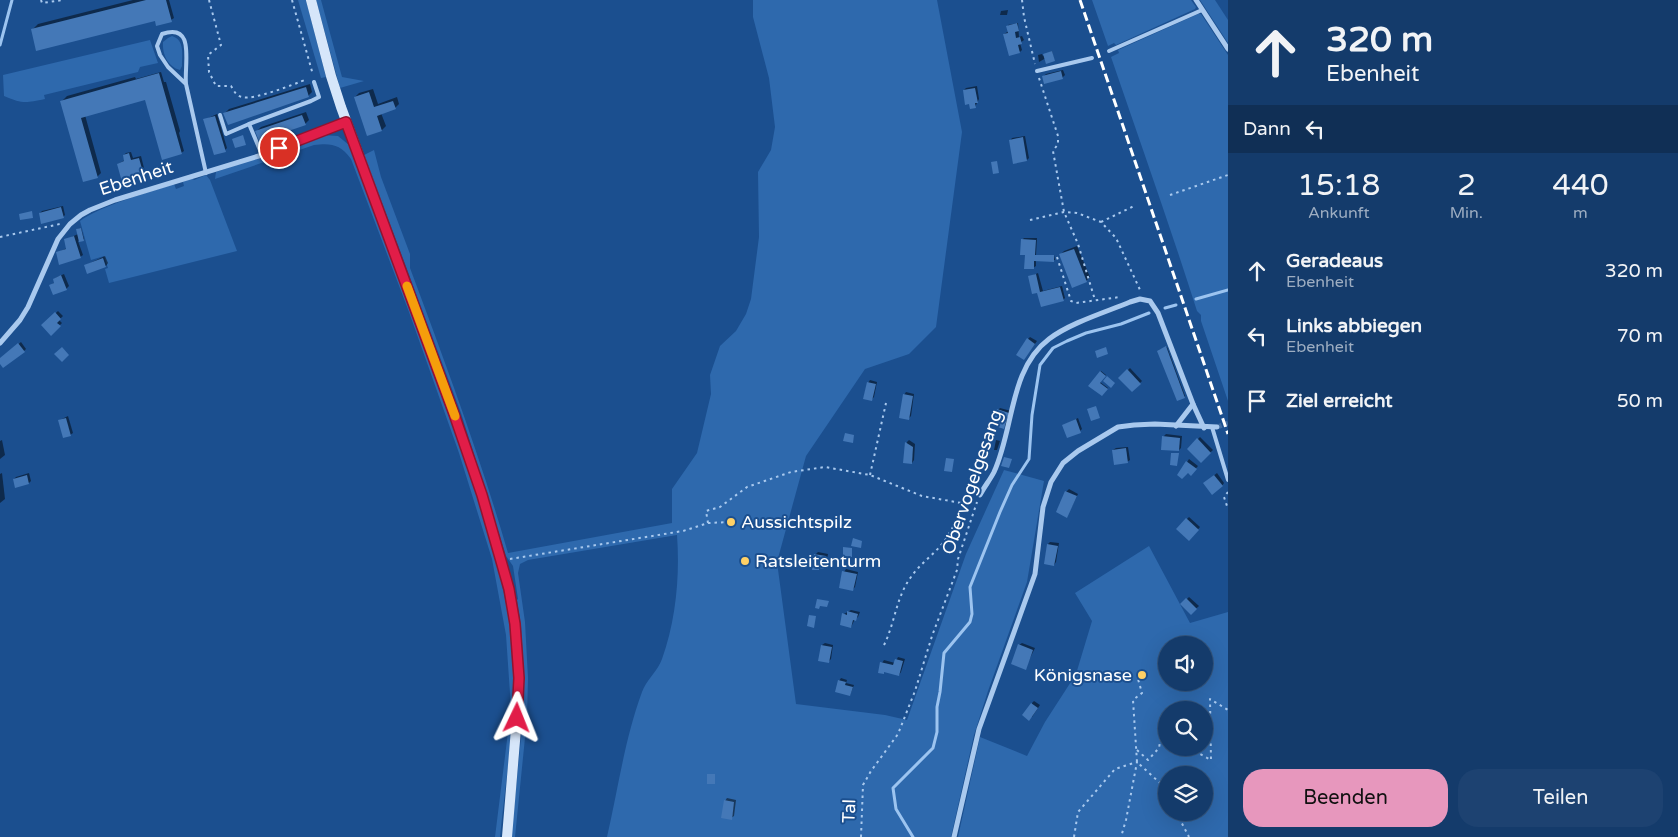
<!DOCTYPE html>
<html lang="de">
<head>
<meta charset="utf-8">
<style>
  body { margin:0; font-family:"Varela Round",sans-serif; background:#1d4271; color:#f1f3f6; height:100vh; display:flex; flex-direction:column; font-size:19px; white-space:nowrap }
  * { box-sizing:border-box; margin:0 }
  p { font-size:16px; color:#9dadc1 }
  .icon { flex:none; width:28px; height:28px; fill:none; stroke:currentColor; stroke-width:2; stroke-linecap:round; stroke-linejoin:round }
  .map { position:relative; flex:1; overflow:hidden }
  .panel { display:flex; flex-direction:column; background:#143b6b; width:450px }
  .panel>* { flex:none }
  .guide { background:#143b6b; color:#f1f3f6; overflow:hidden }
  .tools { position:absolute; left:1158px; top:636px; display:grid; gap:10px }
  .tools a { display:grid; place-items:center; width:55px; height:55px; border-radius:50%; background:#143b6b; box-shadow:0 5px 20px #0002,0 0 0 1px #33557e; font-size:25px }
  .pin { position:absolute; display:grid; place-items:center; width:42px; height:42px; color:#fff; margin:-21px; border:2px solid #fff; border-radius:50%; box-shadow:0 1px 5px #0007 }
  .me { position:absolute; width:55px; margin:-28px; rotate:2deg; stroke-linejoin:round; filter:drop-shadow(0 0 4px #0008) }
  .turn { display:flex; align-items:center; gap:18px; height:105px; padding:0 15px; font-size:22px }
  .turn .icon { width:65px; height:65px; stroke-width:2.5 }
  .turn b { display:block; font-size:35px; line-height:42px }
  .then { display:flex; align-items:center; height:48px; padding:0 15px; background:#0003; gap:10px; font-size:19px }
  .eta { display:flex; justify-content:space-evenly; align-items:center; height:85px; text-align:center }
  .eta b { font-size:30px; font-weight:600; line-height:35px }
  .cta { display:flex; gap:10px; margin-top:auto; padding:10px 15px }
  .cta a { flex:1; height:58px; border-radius:20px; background:#e797bd; color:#111; font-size:20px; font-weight:600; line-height:58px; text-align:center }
  .cta a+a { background:#1d4271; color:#f1f3f6 }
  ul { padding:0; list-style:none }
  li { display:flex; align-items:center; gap:15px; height:65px; padding:0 15px }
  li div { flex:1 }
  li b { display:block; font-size:19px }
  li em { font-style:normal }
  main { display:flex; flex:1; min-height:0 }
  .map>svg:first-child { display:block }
</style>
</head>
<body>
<main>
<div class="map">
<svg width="1228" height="837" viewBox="0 0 1228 837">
  <rect width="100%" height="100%" fill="#1b4f8f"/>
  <g fill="#2e69ad" fill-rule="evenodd">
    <polygon points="298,0 306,0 326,77 321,78"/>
    <polygon points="316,0 321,0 342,77 364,81 340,88"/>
    <path d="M753 0H937L962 132 936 327 909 354 865 369 806 456 777 562 796 704 885 715 907 720 966 554 1004 470 1044 481 1027 582 988 691 974 735 951 837H607C618 789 625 738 642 692 646 680 658 671 662 659 676 620 680 576 677 535L528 560 520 564 518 573 525 622 528 678 527 718 515 837H511L523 718 524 679 521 626 517 600 518 599 513 566 506 556 461 413 364 155 374 150 381 177 410 254V268C445 362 480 456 508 553L672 523V489L697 453 711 394 710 375 720 346 736 331 746 314 751 299 759 237 758 172 771 150 775 127 769 78 753 17Z"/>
    <polygon points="1092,0 1191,0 1196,7 1195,9 1116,45 1114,43 1108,46"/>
    <polygon points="1200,0 1215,0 1228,20 1228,43"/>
    <path d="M1198 14H1201L1228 55V401L1201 321V315L1197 311C1170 226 1140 142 1111 57L1119 53 1118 50Z"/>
    <path d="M172 36C185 40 182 55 182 66L180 70C168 67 162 54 163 42L168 38Z"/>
    <path d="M150 40 158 63 140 67 138 72 44 95 45 99C25 103 23 104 4 96L3 75Z"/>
    <path d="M322 135 338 136 349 145C385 242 423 338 457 436 478 498 500 561 510 626 520 695 507 767 500 837H495L511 708 506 635 492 559 459 453 409 312 351 159C340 144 331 143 314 145L215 179 216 172Z"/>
    <path d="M206 175 210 180 237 251 109 283 105 269 108 268 104 256 91 260 80 221C102 205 147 193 174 184L176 189 184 186 183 182 192 178 194 180Z"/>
    <path d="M1149 546 1190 623 1228 612V837H958L980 737 1027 756 1045 722 1076 674 1092 621 1075 593ZM1166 645H1204V682H1166ZM1166 710H1204V748H1166ZM1166 775H1204V812H1166Z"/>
  </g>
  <g fill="#0007">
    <polygon points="133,0 169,0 174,18 171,20 154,20 32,30 38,24"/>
    <polygon points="1008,10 1007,15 1000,15 1001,11"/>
    <polygon points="1018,23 1019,37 1022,36 1024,40 1020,43 1022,50 1020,52 1004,34 1009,31 1008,25"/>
    <polygon points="1052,51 1054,60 1046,58 1039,62 1038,55 1042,54 1043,56"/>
    <polygon points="1063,70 1065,75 1062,78 1043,77 1046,74"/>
    <polygon points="161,72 164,82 166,82 180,131 179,133 184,151 181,153 146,98 85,115 101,173 97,177 62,101 67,96 135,77 136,79"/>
    <polygon points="310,84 312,92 308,96 225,113 229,109"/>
    <polygon points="977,86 979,99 975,107 964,90 966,88"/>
    <polygon points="373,89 378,104 397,97 399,104 395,108 381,113 386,126 382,130 368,134 355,97 359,93"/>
    <polygon points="306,112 309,120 305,124 257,131 261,127"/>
    <polygon points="217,114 227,148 225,150 204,120"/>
    <polygon points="1025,136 1029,158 1027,160 1010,141 1012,138"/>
    <polygon points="131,152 133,158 141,156 145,172 143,174 118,164 125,160 124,155 126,153"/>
    <polygon points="63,206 65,215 63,217 40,213 42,211"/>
    <polygon points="81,228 84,239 78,241 83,255 80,257 57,253 67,248 65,240 78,234 77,229"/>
    <polygon points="1024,238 1037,238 1036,255 1054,255 1055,260 1036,260 1036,266 1033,268 1026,254 1022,240"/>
    <polygon points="1077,246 1090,277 1086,281 1060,255 1064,251"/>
    <polygon points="105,256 108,263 106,266 86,265"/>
    <polygon points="1038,273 1043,291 1062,286 1065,298 1063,300 1038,292 1029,277"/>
    <polygon points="64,274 69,286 66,289 51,285 55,282 54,279 57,277"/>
    <polygon points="58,311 63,316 59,320 62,323 51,334 43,325"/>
    <polygon points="1030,337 1037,341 1026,356 1028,339"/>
    <polygon points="21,342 26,349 24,351 0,362 0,359"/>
    <polygon points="1167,347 1185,396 1184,397 1159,350"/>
    <polygon points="1130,368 1142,381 1132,391 1120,378"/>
    <polygon points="1101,371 1106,375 1100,382 1108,388 1102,395 1090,385"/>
    <polygon points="870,380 877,382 874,397 872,399 868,383"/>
    <polygon points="906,392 914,394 911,416 909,418 904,395"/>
    <polygon points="1000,408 1011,411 1006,425 1004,427 998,410"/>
    <polygon points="68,416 73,433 70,435 60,420"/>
    <polygon points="1078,418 1082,429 1080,431 1064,425"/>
    <polygon points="1166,434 1182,436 1181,448 1179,450 1163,437"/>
    <polygon points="1200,437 1213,450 1201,461 1188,449"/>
    <polygon points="2,440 5,455 0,459 0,441"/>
    <polygon points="909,440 915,444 914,460 912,463 904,462 907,442"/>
    <polygon points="996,440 1000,441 997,450 994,450"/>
    <polygon points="1128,447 1130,460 1127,462 1113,450 1116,448"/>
    <polygon points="1189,459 1198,466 1191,474 1188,471 1179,475"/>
    <polygon points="2,473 5,499 0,503 0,474"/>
    <polygon points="29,473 31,481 29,483 14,479 16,477"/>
    <polygon points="1217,473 1224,483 1222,486 1207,481"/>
    <polygon points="1069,489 1078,494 1067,516 1066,492"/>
    <polygon points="1189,517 1200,527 1189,540 1177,529"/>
    <polygon points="1050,542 1059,543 1056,562 1054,565 1048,544"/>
    <polygon points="818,552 828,554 826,565 818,569 815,555"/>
    <polygon points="846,569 858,572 855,587 853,589 844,572"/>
    <polygon points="1189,597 1199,606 1191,613 1182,604"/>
    <polygon points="851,610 860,612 858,617 855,619 851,627 844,614"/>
    <polygon points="825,643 833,645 831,659 829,661 822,645"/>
    <polygon points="1022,643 1035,648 1025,668 1019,645"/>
    <polygon points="898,657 905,659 901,672 899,675 885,671 883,673 882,663 884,660 895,663"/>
    <polygon points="841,678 847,680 846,683 854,685 850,695 839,681"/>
    <polygon points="1034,701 1040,705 1032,717 1032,703"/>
    <polygon points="727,798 736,800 734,816 731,818 725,801"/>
  </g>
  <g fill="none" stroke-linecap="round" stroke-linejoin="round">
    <g stroke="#9cc4f0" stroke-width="3">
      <polyline points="0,45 12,0"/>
      <polyline points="1196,299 1228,290"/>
      <polyline points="1165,308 1176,305"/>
      <polyline points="913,837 896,809 893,788 933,748 937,732 937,707 940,692 944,653 970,622 972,614 970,587 1000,512 1012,485 1029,459 1032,415 1040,365 1053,348 1067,341 1086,333 1121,324 1149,313"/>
    </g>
  </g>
  <g fill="#4478b7">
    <polygon points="146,0 166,0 172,22 156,26 155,21 36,51 31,29"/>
    <polygon points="1017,23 1019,31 1015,32 1016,38 1020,37 1022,44 1018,45 1020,53 1009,56 1003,34 1008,33 1006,26"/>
    <polygon points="1052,51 1055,61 1046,64 1043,54"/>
    <polygon points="1061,71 1063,79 1044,84 1042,76"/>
    <polygon points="159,73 182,154 162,160 145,100 81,118 98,178 83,182 60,101"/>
    <polygon points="306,87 309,97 228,125 223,113"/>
    <polygon points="975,88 978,103 975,103 976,108 970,109 969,104 965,105 963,90"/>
    <polygon points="369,92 374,107 393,101 396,109 377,116 382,131 367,136 354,97"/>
    <polygon points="302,115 306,125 259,141 255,131"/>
    <polygon points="215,116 226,152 214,155 203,119"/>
    <polygon points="243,135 246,145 235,148 232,139"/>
    <polygon points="1023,137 1027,161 1013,164 1009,140"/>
    <polygon points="129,153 131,160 139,158 144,176 122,182 117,164 124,161 123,155"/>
    <polygon points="997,161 999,173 993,174 991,162"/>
    <polygon points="61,207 64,218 41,224 39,213"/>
    <polygon points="32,211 33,218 20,220 19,214"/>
    <polygon points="81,228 84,241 79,242 76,229"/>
    <polygon points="74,236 81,258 59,265 56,252 66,249 64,239"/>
    <polygon points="1021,239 1036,240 1035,255 1054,255 1054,262 1034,261 1034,269 1024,269 1025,255 1020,255"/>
    <polygon points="1074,249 1087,282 1072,288 1059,254"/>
    <polygon points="103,258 106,267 87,274 84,265"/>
    <polygon points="1036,274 1040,292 1060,287 1064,301 1041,307 1037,293 1032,294 1028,276"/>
    <polygon points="61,275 67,290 53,295 49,285 54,283 53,279"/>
    <polygon points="55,312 61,319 57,323 61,326 51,336 41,325"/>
    <polygon points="1027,338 1035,344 1024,360 1016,355"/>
    <polygon points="18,343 25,352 3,368 0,364 0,358"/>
    <polygon points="1166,346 1185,398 1177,401 1157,351"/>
    <polygon points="62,347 69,355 62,362 54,354"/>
    <polygon points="1106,347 1108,354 1097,358 1095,351"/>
    <polygon points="1127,369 1141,384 1132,392 1118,378"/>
    <polygon points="1100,371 1106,376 1100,383 1108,389 1102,396 1088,386"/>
    <polygon points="1107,376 1115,383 1111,388 1103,381"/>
    <polygon points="867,382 876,384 872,401 863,399"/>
    <polygon points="903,394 913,396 909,420 899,418"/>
    <polygon points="1096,406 1100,418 1091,421 1087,409"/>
    <polygon points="997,409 1009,413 1004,429 992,425"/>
    <polygon points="66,418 71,436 63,438 58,420"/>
    <polygon points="1076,419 1081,433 1067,438 1062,425"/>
    <polygon points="845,433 854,435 853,443 843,441"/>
    <polygon points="1162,436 1180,438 1179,451 1161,450"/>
    <polygon points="1197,438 1211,453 1201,463 1187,449"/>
    <polygon points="905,442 913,447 912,464 903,463"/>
    <polygon points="1126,448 1128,463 1114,465 1112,450"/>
    <polygon points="1171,453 1179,453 1177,466 1170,465"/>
    <polygon points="1004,457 1012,459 1009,468 1001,466"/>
    <polygon points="946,458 954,459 952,472 944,471"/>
    <polygon points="1186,461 1197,469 1191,476 1188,473 1182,479 1177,475"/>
    <polygon points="27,475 29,484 15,488 13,479"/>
    <polygon points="1214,475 1223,486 1212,495 1203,483"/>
    <polygon points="1065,491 1077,496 1067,518 1056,512"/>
    <polygon points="1186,518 1199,530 1189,541 1176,529"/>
    <polygon points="853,538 862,541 861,548 851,546"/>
    <polygon points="1047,544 1058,546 1054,566 1044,564"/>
    <polygon points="843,547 852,548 852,557 843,556"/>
    <polygon points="814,554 826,556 824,569 819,568 819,570 812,570"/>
    <polygon points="842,571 857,574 853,591 839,588"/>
    <polygon points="1186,598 1197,609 1191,615 1180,604"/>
    <polygon points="817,599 829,601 827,607 820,606 819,609 815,608"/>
    <polygon points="847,611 858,614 856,621 853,620 851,628 840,625 842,613 847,615"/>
    <polygon points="809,615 816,616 814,628 807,626"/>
    <polygon points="1018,644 1033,650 1026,670 1011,664"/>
    <polygon points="821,645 832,647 829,663 818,661"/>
    <polygon points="895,659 903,661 899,676 884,672 884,674 878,673 880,662 893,665"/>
    <polygon points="838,680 846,682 845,685 853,687 850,696 835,692"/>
    <polygon points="1031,703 1038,708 1029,721 1022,715"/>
    <rect x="707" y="774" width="8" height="10"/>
    <polygon points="724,800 734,802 732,820 721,818"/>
  </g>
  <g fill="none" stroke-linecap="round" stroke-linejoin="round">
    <polyline stroke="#3d69a0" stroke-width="5" stroke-dasharray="5 2.5" stroke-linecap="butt" points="1217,427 1228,423"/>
    <g stroke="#a9c9ee" stroke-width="2" stroke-dasharray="2.5 4" stroke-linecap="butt">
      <polyline points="41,0 42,3 63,0"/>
      <path d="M209 0 221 45 208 55 209 72 216 86H231C234 91 236 96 242 97 252 101 295 84 307 79"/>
      <polyline points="292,0 313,75"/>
      <polyline points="1022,0 1024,17 1035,64"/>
      <polyline points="1039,78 1058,136 1058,144 1053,151 1064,212 1078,244 1095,300"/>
      <polyline points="1170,195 1228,175"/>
      <polyline points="1030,220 1064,212 1077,213 1101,222 1116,238 1141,292"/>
      <polyline points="1101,222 1134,206"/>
      <polyline points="0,237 60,224"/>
      <polyline points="1057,257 1071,301 1076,303 1120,297"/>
      <polyline points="870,475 886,403"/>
      <polyline points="1228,492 1224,497 1228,509"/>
      <polyline points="708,523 731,522"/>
      <polyline points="510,559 683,531 708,523 706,511 720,507 747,487 791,472 825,467 870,475 922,496 967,504"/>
      <path d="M884 645C895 623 896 597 911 577 921 562 938 552 947 537 956 523 961 509 974 499"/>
      <polyline points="1142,675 1138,679 1142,693 1133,700 1137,762 1160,783 1166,795"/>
      <polyline points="1189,748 1211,760 1210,699 1228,710"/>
      <polyline points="1137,750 1148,760 1159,748 1162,730 1166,733"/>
      <polyline points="1176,812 1189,837"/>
      <polyline points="861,837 863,785 871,771 898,734 915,691 932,636 957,570 958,559 977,502"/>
      <polyline points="1074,837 1078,812 1115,769 1137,762 1126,820 1121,837"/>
    </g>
    <g stroke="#a9c9ee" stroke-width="4">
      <polyline points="1109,51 1202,10"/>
      <polyline points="1037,71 1092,58"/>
      <path d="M186 84C184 64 196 22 162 34L157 46 160 55 168 67 186 84 206 173"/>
      <polyline points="220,115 226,134 249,124"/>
      <polyline points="262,155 249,124 311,101 319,97 314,82"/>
      <polyline points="1212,427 1228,480"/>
    </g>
    <g stroke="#a9c9ee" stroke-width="5">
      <polyline points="1196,0 1228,49"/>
      <polyline points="0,343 20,320 28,307 58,239 70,224 81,215 90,210 115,200 262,155 347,123"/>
      <polyline points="1176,426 1193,404"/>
      <path d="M980 495C984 487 990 480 994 472 1014 429 1009 369 1049 339 1070 323 1106 312 1130 302L1140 299 1150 301 1158 313 1193 404 1204 428"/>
      <polyline points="954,837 979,729 1035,574 1043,507 1051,482 1063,463 1078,451 1118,427 1134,425 1155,424 1217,427"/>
    </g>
    <polyline stroke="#d6e6fa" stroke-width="10" points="311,0 331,76 341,107 454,414 482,495 509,589 515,624 519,678 517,717 507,837"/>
    <polyline stroke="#fff" stroke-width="3" stroke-dasharray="9 4" stroke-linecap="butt" points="1080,0 1228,434"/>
  </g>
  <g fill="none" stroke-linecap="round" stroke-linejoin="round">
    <defs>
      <polyline id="route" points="279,148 346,122 454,414 482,495 501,561 509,589 515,624 519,678 517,718"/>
    </defs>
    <use href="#route" stroke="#92132f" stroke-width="12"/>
    <use href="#route" stroke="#e11d48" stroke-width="9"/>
    <polyline stroke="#f59e0b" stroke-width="9" points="407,286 455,416"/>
  </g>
  <g fill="#ffd166" stroke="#1b4f8f" stroke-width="2">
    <circle cx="731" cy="522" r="5"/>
    <circle cx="745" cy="561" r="5"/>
    <circle cx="1142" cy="675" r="5"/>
  </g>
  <g text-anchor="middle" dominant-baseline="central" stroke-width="4" stroke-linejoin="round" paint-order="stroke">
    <g font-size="18" fill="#fff" stroke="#1b4f8f">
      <text transform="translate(136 178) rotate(-18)">Ebenheit</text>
      <text transform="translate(972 482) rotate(-71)">Obervogelgesang</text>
      <text transform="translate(849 811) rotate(-88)">Tal</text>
    </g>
    <g font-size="18" fill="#fff" stroke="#1b4f8f" text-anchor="start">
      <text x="741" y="522">Aussichtspilz</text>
      <text x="755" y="561">Ratsleitenturm</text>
      <text x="1132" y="675" text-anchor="end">Königsnase</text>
    </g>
  </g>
</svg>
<div class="tools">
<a><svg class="icon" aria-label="sound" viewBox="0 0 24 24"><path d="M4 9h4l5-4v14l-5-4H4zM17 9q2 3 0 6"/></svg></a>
<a><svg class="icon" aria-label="search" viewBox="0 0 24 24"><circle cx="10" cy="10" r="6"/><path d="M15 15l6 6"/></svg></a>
<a><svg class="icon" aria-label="layers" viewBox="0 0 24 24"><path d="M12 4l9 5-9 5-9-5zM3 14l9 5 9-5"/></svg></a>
</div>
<div class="pin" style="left:279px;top:148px;background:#d93025"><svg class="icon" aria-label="arrive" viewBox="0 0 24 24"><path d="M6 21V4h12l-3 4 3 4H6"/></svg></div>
<svg class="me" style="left:517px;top:718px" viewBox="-20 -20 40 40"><path d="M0-17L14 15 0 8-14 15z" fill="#e11d48" stroke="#fff" stroke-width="4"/></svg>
</div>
<section class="panel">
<div class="guide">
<div class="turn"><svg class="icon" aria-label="ahead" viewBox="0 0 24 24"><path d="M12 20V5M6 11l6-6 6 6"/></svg><div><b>320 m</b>Ebenheit</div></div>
<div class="then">Dann<svg class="icon" aria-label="left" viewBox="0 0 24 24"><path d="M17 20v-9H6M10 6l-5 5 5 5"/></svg></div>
</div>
<div class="eta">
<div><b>15:18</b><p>Ankunft</p></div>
<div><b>2</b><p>Min.</p></div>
<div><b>440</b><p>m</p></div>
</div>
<ul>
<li><svg class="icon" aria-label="ahead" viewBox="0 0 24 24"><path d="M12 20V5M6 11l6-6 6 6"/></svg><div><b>Geradeaus</b><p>Ebenheit</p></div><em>320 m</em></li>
<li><svg class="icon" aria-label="left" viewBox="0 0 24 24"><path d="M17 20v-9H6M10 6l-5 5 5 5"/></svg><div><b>Links abbiegen</b><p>Ebenheit</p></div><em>70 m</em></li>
<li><svg class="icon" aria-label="arrive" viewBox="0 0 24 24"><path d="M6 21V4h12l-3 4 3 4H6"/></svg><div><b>Ziel erreicht</b></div><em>50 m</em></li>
</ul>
<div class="cta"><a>Beenden</a><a>Teilen</a></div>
</section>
</main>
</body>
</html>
